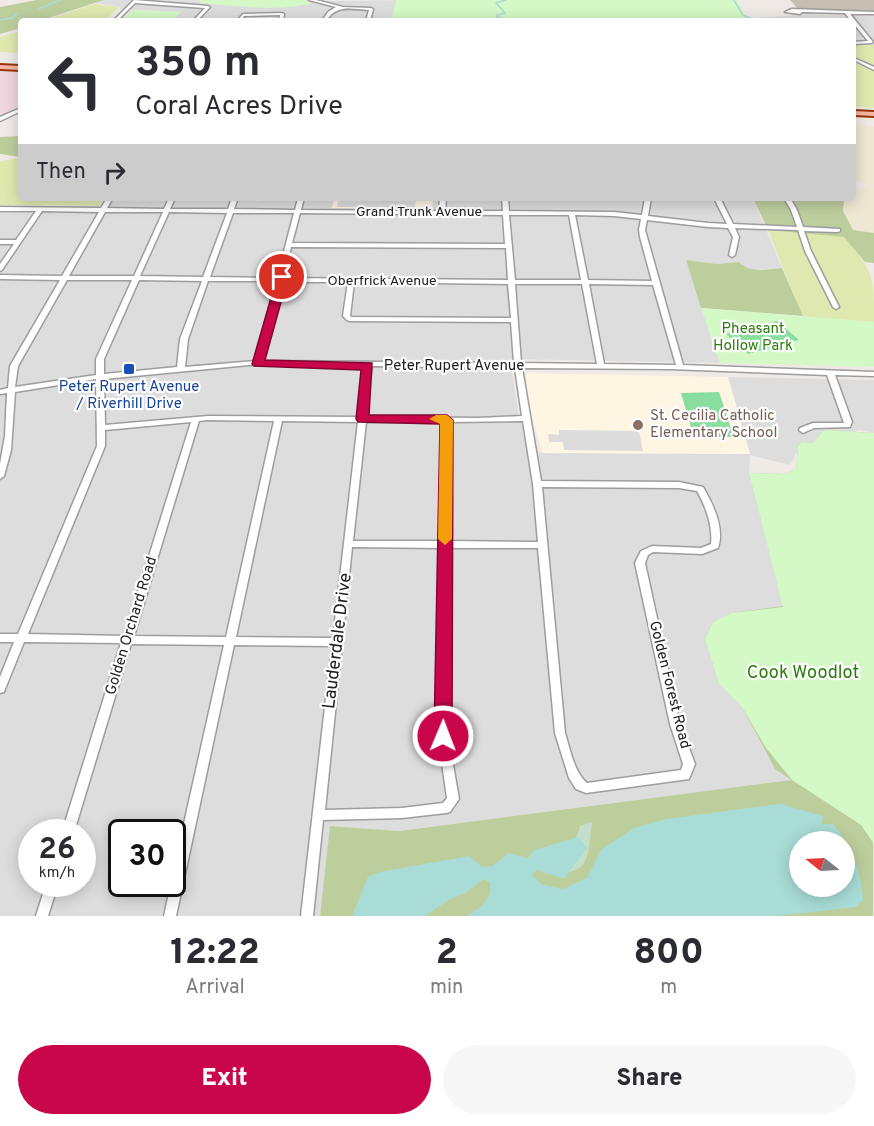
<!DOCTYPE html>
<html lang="en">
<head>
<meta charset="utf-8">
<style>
  body { margin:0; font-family:Overpass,sans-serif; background:#f7f7f7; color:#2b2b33; height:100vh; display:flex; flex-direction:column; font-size:22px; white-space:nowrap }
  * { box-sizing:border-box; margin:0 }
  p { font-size:20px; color:#7c7c81 }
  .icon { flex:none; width:33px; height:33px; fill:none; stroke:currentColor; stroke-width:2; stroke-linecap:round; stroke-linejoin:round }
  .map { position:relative; height:916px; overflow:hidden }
  .panel { display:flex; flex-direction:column; background:#fff; flex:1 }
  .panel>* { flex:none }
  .banner { position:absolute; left:18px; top:18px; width:838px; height:183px; border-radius:6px; box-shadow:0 3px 15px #0003; background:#fff; color:#2b2b33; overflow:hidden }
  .needle { width:39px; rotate:288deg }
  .buttons { position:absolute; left:789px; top:831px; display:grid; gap:12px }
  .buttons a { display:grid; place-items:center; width:66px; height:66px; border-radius:50%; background:#fff; box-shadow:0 3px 15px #0003; font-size:30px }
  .speed { position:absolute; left:18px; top:819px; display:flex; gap:12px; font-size:30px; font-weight:700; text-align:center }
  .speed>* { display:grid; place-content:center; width:78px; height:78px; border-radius:50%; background:#fff; box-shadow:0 3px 15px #0003; line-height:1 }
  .speed small { font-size:15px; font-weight:400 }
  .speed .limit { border:3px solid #111; border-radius:9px; background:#fff; color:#111 }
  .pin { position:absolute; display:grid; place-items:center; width:51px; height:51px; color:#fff; margin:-26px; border:3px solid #fff; border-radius:50%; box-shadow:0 2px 6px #0007 }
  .me { position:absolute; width:66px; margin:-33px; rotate:1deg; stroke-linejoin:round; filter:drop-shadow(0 0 4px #0008) }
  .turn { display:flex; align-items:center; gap:21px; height:126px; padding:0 18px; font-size:27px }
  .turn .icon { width:78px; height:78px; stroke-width:2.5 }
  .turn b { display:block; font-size:42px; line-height:51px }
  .then { display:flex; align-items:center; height:57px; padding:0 18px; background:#0003; gap:12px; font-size:22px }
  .eta { display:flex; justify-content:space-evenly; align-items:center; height:102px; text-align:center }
  .eta b { font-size:36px; font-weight:800; line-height:42px }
  .cta { display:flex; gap:12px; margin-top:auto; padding:12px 18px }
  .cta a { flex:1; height:69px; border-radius:36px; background:#ca064a; color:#fff; font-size:24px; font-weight:800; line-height:69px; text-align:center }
  .cta a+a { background:#f7f7f7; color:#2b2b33 }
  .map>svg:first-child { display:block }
</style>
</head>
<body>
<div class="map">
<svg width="874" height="916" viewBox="0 0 874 916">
  <rect width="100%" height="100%" fill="#f0eae7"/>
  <g fill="#deddde" fill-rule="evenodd">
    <polygon points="104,0 366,1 398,0 392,21 173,21 180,12 119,9 121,7 95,3"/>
    <polygon points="809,14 874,15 874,45 854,45 854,21 763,21 759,18"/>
    <path d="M114 198H753L782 268 754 270 744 267 739 262 717 264 686 260 720 363 510 359 518 411 529 452 543 453 750 454 728 377 874 380V433L860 430 813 443 802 442 790 465 750 455 749 473 783 607 731 613 719 684 742 707 775 769 792 780 399 831 331 826 320 916H0V213H106ZM32 832H82V884H32ZM122 832H172V884H122Z"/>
  </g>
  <polygon fill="#f0d7df" points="0,72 21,72 21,105 3,114 0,113"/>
  <g fill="#fef5e2">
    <polygon points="334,198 433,198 432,210 332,208"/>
    <polygon points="526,373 728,377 750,454 543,453 528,405"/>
  </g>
  <polygon fill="#c5bfb3" points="790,0 874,0 874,11 803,10 797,8"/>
  <polygon fill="#eee7d3" points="854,122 874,127 874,233 853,230 843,211 844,201 854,198 854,195 868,185 854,180"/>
  <g fill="#dfe9af">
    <polygon points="94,4 119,7 105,21 44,21"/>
    <polygon points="21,31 21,53 0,52 0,37"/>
    <polygon points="854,45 874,45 874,108 854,106"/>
    <polygon points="21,158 21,198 103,198 99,206 0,205 0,161"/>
    <path d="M768 230 845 237C874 274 874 275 874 322L803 317Z"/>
  </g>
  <g fill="#bdce9d" fill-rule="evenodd">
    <polygon points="37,0 104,0 39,21 21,21 21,28 0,34 0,7"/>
    <polygon points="21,136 21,157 0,154 0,137"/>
    <polygon points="753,198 849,198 844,201 843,211 853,230 874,233 874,263 865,262 844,237 768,230"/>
    <path d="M686 260 717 264 739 262C750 274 767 269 782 268L803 316 701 308Z"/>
    <path d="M824 430 874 433 873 916H320L330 826 399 831 791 780 775 769 742 707 719 684 705 639 713 622 731 613 783 606 749 473 784 474 796 469 798 446 802 442 813 443ZM800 842H844V886H800Z"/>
  </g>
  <path fill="#c5deca" d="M592 822C587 866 590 873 544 874 563 861 574 848 580 826Z"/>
  <g fill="#d4f8c6">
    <path d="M201 0H304L311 3C277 13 234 5 199 3Z"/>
    <polygon points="396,0 737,0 749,21 391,21"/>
    <polygon points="132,10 181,12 173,21 121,21"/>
    <polygon points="701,308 874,322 874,367 720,363"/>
    <polygon points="824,430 874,433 874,844 861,825 792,780 766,748 742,707 719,684 705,639 713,622 731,613 783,607 749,473 784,474 796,469 798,446 802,442 813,443"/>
  </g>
  <g fill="#88dd9f">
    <polygon points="777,321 799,340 748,354 726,334"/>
    <polygon points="719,392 734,437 694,437 681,393"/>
  </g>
  <g fill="#dcdcdc">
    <polygon points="339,198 416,198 415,207 337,207"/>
    <polygon points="559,430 639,431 643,451 564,450 563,442 549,442 548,434 559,435"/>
  </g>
  <path fill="#a9dcd6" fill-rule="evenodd" d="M780 804 823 816 822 824H833C852 847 861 870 863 900L856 907 776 916H467C481 908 492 900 490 882L483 879 466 893 450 899 425 916H352L368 877 380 872 469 856 482 867 492 866 509 853 528 858 534 850 578 837 587 848 564 879 537 870 532 874 541 884 563 889 587 878 601 850 634 828 666 819ZM800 842H844V886H800Z"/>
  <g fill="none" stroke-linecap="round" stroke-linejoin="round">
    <g stroke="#a9dcd6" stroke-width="1.5">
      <polyline points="734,0 743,15 756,21"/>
      <polyline points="38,9 61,0"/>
      <polyline points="497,15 505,13 496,3 506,0"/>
      <polyline points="496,16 501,18 497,21"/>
      <polyline points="0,20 12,18 17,13"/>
    </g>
    <defs>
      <g id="minor">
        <polygon points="134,0 208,6 210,7 197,21 193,21 205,8 135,3 117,21 113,21"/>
        <path d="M309 0H316L343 7 371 8 373 9 370 21H366L369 10C351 9 337 4 326 21H322L328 12 336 7Z"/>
        <polygon points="792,9 874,12 874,14 850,14 873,42 871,43 854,44 854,42 868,41 854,24 854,21 851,21 845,13 802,12 800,14 785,12"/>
        <polygon points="282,13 284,14 283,21 279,21 280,15 244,16 241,21 237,21 243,14"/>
        <polygon points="854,58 874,67 874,70 854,60"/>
        <polygon points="21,108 21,111 0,121 0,117"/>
        <path d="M107 198H113L107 208 164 209 169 198H175L170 209H228L232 198H238L234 209 295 210 298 198H304L301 210 439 211 440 198H446L445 211H503L502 198H508L509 211 614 212 642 215 645 198H651L648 216 708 223 727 224 714 198H720L733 224 797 227 791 210 784 198H790L797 210 803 227 840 229V231L838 232 804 231 811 251 839 307 836 309 833 307 805 251 798 230 735 228 739 237 735 255 732 257 729 255 733 237 728 228 708 227 647 220 645 230 683 365 874 372V376L835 375 852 422 850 427 814 428 803 433 799 430 800 428 813 423H844L827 375 670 369 522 368 541 481 679 482 703 487C713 504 725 528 718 548L702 554 653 552 648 555 645 563 680 724 695 764 689 779 586 793 576 789 569 778 555 733 538 548H450L448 736 459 799 450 812 446 813 402 818 323 820 313 916H301L332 646 234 645 176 916H164L171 884H172V877L224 645 131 644 74 832H62L121 643 24 642 5 689 4 692 0 693V677L14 642H0V634H18L97 446 96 379 15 392 11 450 4 476 0 479V464L5 436 7 393 0 394V390L8 388 10 366 60 280 0 279V275L62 276 99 212 42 211 2 270 0 271V264L14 244H0V240H16L36 211H0V207L101 208ZM105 212H163L134 276H69ZM169 212 227 213 203 277 140 276ZM233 213H294L277 278 210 277ZM300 213 503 215 505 244 292 243ZM509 215H569L581 280H515ZM575 215 614 216 641 219 639 230 640 237 652 281 588 280ZM291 247 506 248 508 280 284 278ZM67 280H132L96 359V375L15 387 18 366ZM139 280 202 281 180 339 177 367 104 374V359ZM208 281H276L255 361 185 367 188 339ZM283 282H348L343 316 347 320 349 321 511 322 514 363 262 361ZM354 282 508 284 511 318 351 317 350 316ZM515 284H582L597 364 521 363ZM589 284 653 285 676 365 604 364ZM249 365 364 366 358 417 208 416 105 425 104 379ZM372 366 515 368 522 416 479 418 366 417ZM208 420 274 421 226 637 134 636 199 421ZM282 421 358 422 333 638 236 637ZM523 421 533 484 538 542 450 541 451 422ZM191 422 124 636 28 634 105 446V430ZM366 422H443L441 541H353ZM542 487 679 488 697 491C706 507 713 526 711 544L701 548 652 546 641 551 635 563 670 724 683 764 681 770 587 783C574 772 570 749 565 733ZM352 547 441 548 438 736 447 798 443 803 402 808 325 810Z"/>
        <polygon points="46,884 58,884 48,916 36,916"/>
      </g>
      <g id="major">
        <polygon points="0,65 21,66 21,70 0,69"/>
        <polygon points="854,111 874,112 874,116 854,115"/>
      </g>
    </defs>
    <use href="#minor" stroke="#9d9d9d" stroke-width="3"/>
    <use href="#major" stroke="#983405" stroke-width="4"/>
    <use href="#minor" fill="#fff" fill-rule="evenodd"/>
    <use href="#major" fill="#f9b7a3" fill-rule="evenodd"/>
  </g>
  <polygon fill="#ca064a" stroke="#830430" stroke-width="1.5" points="282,274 288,277 265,360 372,363 369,415 447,415 453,420 452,736 449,741 443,744 436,741 434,736 440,424 358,422 356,419 361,370 254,366 252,364 277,277"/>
  <polygon fill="#f59e0b" points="447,415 453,420 452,539 445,545 438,539 440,424 429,419 436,415"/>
  <rect fill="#1a4fb4" stroke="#fff" stroke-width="2" x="123" y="363" width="12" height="12" rx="3"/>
  <circle fill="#8d6e63" stroke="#fff" stroke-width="2" cx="638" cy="425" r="6"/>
  <g text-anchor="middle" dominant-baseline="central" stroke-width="4.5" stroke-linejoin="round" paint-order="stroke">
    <g font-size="14" fill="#202020" stroke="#fff">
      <text x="419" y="212">Grand Trunk Avenue</text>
      <text x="382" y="281">Oberfrick Avenue</text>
    </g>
    <g font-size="15" fill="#2c7d0f" stroke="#fff">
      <text x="753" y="329">Pheasant<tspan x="753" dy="17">Hollow Park</tspan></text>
    </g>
    <g font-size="15" fill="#202020" stroke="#fff">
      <text x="454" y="366">Peter Rupert Avenue</text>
      <text transform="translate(132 626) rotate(-73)">Golden Orchard Road</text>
      <text transform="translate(669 685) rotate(76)">Golden Forest Road</text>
    </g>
    <g font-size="15" fill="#164399" stroke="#fff">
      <text x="129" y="387">Peter Rupert Avenue<tspan x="129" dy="17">/ Riverhill Drive</tspan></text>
    </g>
    <g font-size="15" fill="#785e54" stroke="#fff" text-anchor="start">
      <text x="650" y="416">St. Cecilia Catholic<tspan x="650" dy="17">Elementary School</tspan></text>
    </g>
    <g font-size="18" fill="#202020" stroke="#fff">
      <text transform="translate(338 641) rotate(-83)">Lauderdale Drive</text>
    </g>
    <g font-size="18" fill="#2c7d0f" stroke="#fff">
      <text x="803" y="673">Cook Woodlot</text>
    </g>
  </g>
</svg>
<div class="buttons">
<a><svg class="needle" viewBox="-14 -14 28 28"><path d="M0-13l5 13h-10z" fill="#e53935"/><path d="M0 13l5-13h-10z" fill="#7c7c81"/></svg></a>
</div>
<div class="speed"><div>26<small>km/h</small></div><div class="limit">30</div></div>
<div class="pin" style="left:282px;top:277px;background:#d93025"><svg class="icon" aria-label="arrive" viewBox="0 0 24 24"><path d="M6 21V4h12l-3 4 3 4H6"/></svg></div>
<svg class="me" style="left:443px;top:736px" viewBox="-20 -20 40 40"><circle r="17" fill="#ca064a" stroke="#fff" stroke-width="3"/><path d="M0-11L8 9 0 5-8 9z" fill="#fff"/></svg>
<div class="banner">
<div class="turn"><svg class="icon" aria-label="left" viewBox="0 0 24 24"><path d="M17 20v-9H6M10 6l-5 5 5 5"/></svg><div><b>350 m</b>Coral Acres Drive</div></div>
<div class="then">Then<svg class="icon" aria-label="right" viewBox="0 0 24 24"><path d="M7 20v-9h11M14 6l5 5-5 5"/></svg></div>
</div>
</div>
<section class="panel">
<div class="eta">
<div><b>12:22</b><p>Arrival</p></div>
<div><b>2</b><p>min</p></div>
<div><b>800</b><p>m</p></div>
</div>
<div class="cta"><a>Exit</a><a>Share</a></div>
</section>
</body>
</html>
